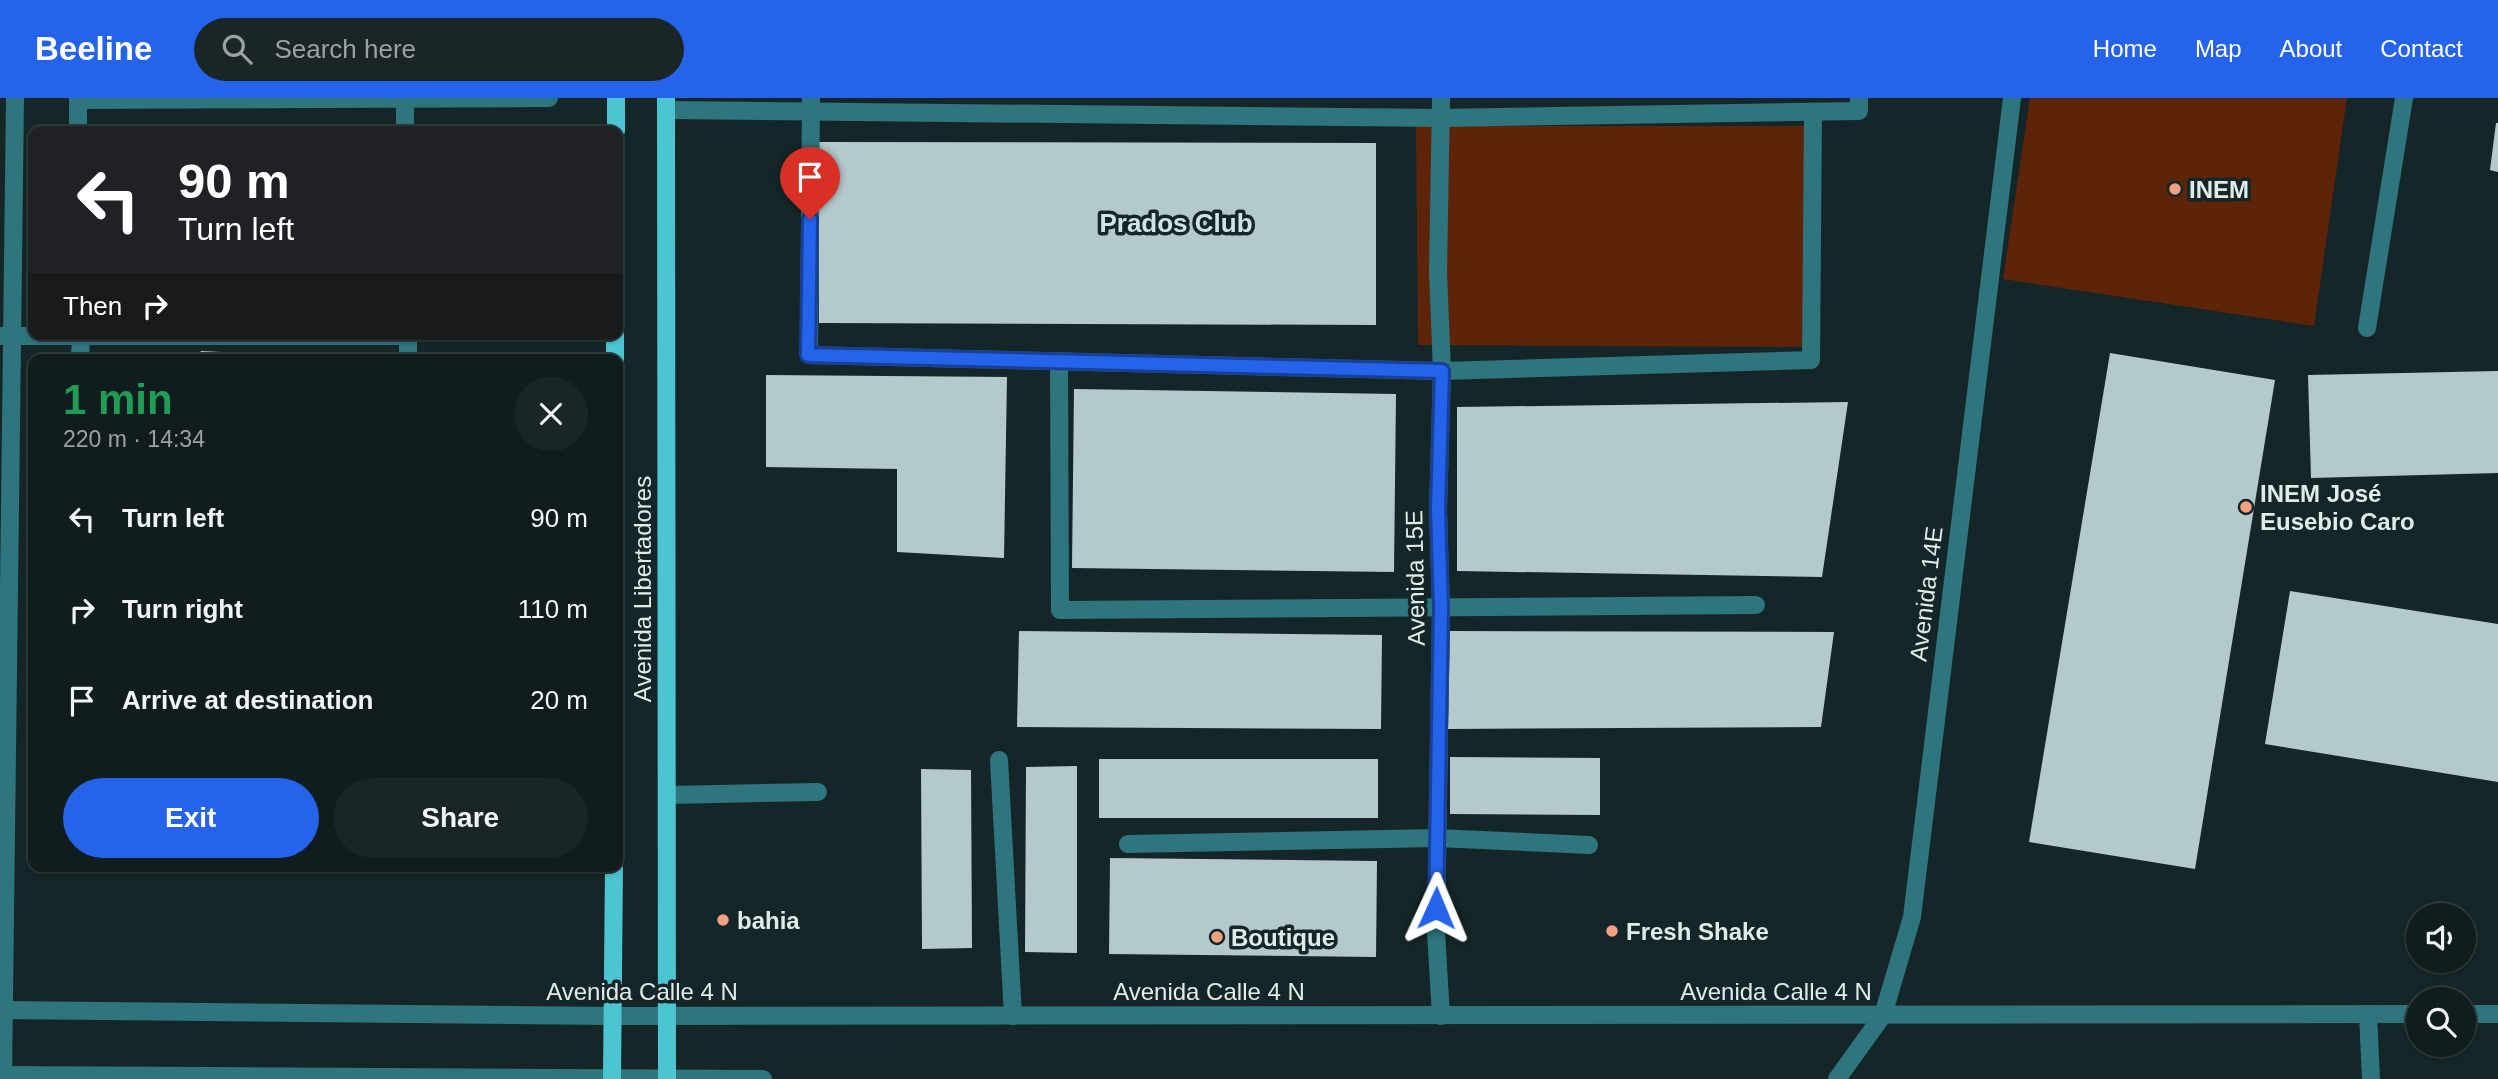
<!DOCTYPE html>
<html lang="en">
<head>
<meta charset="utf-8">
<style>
  body { margin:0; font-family:Arial,sans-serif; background:#192527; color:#f1f3f6; height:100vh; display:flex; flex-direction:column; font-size:26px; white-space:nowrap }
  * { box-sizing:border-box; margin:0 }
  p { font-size:23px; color:#9ca1a4 }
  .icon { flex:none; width:38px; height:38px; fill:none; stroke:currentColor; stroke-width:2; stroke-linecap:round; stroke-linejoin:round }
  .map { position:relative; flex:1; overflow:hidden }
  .panel { position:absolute; left:28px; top:256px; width:595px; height:518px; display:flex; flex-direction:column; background:#101c1e; border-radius:14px; box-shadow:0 2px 5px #0004,0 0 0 2px #303a3c }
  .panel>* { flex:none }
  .top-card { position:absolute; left:28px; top:28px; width:595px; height:214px; border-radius:14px; box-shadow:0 2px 5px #0004,0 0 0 2px #303a3c; background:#202124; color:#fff; overflow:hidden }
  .fabs { position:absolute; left:2406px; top:805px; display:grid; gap:14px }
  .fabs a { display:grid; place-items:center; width:70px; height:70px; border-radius:50%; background:#101c1e; box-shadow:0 2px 5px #0004,0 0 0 2px #303a3c; font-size:35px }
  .pin { position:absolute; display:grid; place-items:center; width:60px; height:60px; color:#fff; margin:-72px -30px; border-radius:50% 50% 50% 0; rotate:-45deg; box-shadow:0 0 7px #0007 }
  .pin .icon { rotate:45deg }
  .me { position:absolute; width:77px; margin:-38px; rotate:1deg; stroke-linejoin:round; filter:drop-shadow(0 0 5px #0008) }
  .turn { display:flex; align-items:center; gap:24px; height:147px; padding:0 35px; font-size:32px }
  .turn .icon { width:91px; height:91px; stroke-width:2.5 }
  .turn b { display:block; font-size:49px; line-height:60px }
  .then { display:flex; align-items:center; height:66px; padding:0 35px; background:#0003; gap:14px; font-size:26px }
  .round { display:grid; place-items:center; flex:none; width:74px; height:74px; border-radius:37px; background:#192527 }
  .head { display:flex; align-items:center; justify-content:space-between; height:119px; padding:0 35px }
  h1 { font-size:42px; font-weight:600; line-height:52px; color:#1e9e55 }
  .button { display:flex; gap:14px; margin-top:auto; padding:14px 35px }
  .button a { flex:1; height:80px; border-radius:42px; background:#2563eb; color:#fff; font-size:28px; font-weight:600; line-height:80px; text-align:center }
  .button a+a { background:#192527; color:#f1f3f6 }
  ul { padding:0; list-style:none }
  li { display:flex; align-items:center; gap:21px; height:91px; padding:0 35px }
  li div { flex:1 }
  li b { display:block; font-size:26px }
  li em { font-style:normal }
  header { display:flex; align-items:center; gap:42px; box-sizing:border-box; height:98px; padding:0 35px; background:#2563eb; color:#fff }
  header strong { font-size:33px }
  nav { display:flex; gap:38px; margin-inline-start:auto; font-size:24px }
  .search { width:490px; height:63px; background:#192527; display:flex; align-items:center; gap:18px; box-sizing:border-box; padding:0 24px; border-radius:38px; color:#9ca1a4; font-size:26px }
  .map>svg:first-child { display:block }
</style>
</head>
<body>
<header>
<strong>Beeline</strong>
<div class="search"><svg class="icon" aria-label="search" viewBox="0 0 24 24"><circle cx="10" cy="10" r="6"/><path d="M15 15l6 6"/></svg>Search here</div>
<nav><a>Home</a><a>Map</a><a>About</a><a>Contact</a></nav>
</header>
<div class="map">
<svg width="2498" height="981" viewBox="0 0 2498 981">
  <rect width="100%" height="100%" fill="#152628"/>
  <g fill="#5d2409">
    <polygon points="2030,0 2347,0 2314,228 2003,181"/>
    <polygon points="1416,28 1809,28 1804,249 1418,247"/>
  </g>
  <g fill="#b4c9cb">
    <polygon points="2496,25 2498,25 2498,74 2490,72"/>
    <polygon points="107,26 312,31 322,33 106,33"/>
    <polygon points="819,44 1376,45 1376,227 819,225"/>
    <polygon points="201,253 318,259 318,261 196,261"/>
    <polygon points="2110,255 2275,282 2195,771 2029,744"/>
    <polygon points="2498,273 2498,375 2311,380 2308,277"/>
    <polygon points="766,277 1007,279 1004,460 897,454 897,371 766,369"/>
    <polygon points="1074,291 1396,296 1394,474 1072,470"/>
    <polygon points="1848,304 1822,479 1457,473 1457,309"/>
    <polygon points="2290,493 2498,526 2498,684 2265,646"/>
    <polygon points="1019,533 1382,537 1381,631 1017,629"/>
    <polygon points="1450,533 1834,534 1821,629 1448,631"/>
    <polygon points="1450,659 1600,660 1600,717 1450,716"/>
    <rect x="1099" y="661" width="279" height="59"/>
    <polygon points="1077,668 1077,855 1025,854 1026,669"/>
    <polygon points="921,671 971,672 972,850 922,851"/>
    <polygon points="1110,760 1377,763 1376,859 1109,856"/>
  </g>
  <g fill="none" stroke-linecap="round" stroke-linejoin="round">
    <g stroke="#2f757d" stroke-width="18">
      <polyline points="78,0 78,33"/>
      <polyline points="811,0 809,257 1442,273 1811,262 1813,15"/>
      <polyline points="405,1 405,33"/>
      <polyline points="78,2 549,0"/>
      <polyline points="666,12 1442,20 1859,13 1859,0"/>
      <polyline points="2367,230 2404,0"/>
      <polyline points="2,238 408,238"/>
      <polyline points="80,261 81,236"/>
      <polyline points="408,261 408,236"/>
      <polyline points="1059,263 1060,512 1756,507"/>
      <polyline points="999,662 1013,918"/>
      <polyline points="667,697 818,694"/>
      <polyline points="1128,746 1437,740 1589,747"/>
      <polyline points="0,912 613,918 2418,916"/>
      <polyline points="2368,916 2371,981"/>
      <polyline points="2464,916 2498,916"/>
      <polyline points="1441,918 1436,834 1441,510 1438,412 1442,273 1438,174 1441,0"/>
      <polyline points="0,977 763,981"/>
      <polyline points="3,981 15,0"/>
      <polyline points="1837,981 1883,917 1912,819 2012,0"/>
    </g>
    <g stroke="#4dc4d1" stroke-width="18">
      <polyline points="666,0 667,981"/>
      <polyline points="616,33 616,0"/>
      <polyline points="615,261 615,236"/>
      <polyline points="612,981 614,768"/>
    </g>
  </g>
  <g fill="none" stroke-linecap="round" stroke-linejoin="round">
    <defs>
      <polyline id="route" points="810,121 808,257 1442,273 1438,412 1441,510 1436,810"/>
    </defs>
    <use href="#route" stroke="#184099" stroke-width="18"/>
    <use href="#route" stroke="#2563eb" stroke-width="12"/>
  </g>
  <g fill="#f2a080" stroke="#152628" stroke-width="2.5">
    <circle cx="2175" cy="91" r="7"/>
    <circle cx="2246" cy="409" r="7"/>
    <circle cx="723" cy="822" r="7"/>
    <circle cx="1612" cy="833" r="7"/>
    <circle cx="1217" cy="839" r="7"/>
  </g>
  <g text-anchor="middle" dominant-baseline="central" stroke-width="7" stroke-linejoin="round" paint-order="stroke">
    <g font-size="24" font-weight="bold" fill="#e0ebec" stroke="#152628" text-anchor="start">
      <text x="2189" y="91">INEM</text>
      <text x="2260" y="395">INEM José<tspan x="2260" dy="28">Eusebio Caro</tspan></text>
      <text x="737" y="822">bahia</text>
      <text x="1626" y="833">Fresh Shake</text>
      <text x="1231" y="839">Boutique</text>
    </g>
    <g font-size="24" fill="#e0ebec" stroke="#152628">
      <text transform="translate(1415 480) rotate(-91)">Avenida 15E</text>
      <text transform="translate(642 491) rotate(-90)">Avenida Libertadores</text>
      <text transform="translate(1926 496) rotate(-83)">Avenida 14E</text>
      <text x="642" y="893">Avenida Calle 4 N</text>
      <text x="1209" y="893">Avenida Calle 4 N</text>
      <text x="1776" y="893">Avenida Calle 4 N</text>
    </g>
    <g font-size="26" font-weight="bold" fill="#cee4e6" stroke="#152628">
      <text x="1176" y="125">Prados Club</text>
    </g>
  </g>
</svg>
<div class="fabs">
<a><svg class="icon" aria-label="sound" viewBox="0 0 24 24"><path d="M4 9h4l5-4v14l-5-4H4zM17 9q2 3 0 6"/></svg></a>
<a><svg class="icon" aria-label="search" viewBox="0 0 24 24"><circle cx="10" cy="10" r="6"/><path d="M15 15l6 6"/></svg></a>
</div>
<div class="pin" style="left:810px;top:121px;background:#d93025"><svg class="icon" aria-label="arrive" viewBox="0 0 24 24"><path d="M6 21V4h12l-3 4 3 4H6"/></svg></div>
<svg class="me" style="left:1436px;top:810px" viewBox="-20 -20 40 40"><path d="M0-17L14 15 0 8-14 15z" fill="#2563eb" stroke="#fff" stroke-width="4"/></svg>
<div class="top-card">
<div class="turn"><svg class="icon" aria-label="left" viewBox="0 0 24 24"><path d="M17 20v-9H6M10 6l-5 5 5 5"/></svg><div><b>90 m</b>Turn left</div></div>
<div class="then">Then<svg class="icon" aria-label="right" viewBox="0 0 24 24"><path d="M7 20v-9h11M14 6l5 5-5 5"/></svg></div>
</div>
<section class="panel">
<div class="head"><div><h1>1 min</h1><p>220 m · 14:34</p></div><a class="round"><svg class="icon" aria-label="close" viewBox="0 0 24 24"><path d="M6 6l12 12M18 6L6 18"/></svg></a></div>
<ul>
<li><svg class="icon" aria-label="left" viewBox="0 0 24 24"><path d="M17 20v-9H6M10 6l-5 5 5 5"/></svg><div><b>Turn left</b></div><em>90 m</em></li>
<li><svg class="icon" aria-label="right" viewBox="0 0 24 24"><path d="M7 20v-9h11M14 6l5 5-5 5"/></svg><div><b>Turn right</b></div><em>110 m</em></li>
<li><svg class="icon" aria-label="arrive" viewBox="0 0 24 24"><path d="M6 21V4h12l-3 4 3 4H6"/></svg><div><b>Arrive at destination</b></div><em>20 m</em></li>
</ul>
<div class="button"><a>Exit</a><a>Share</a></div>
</section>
</div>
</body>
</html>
